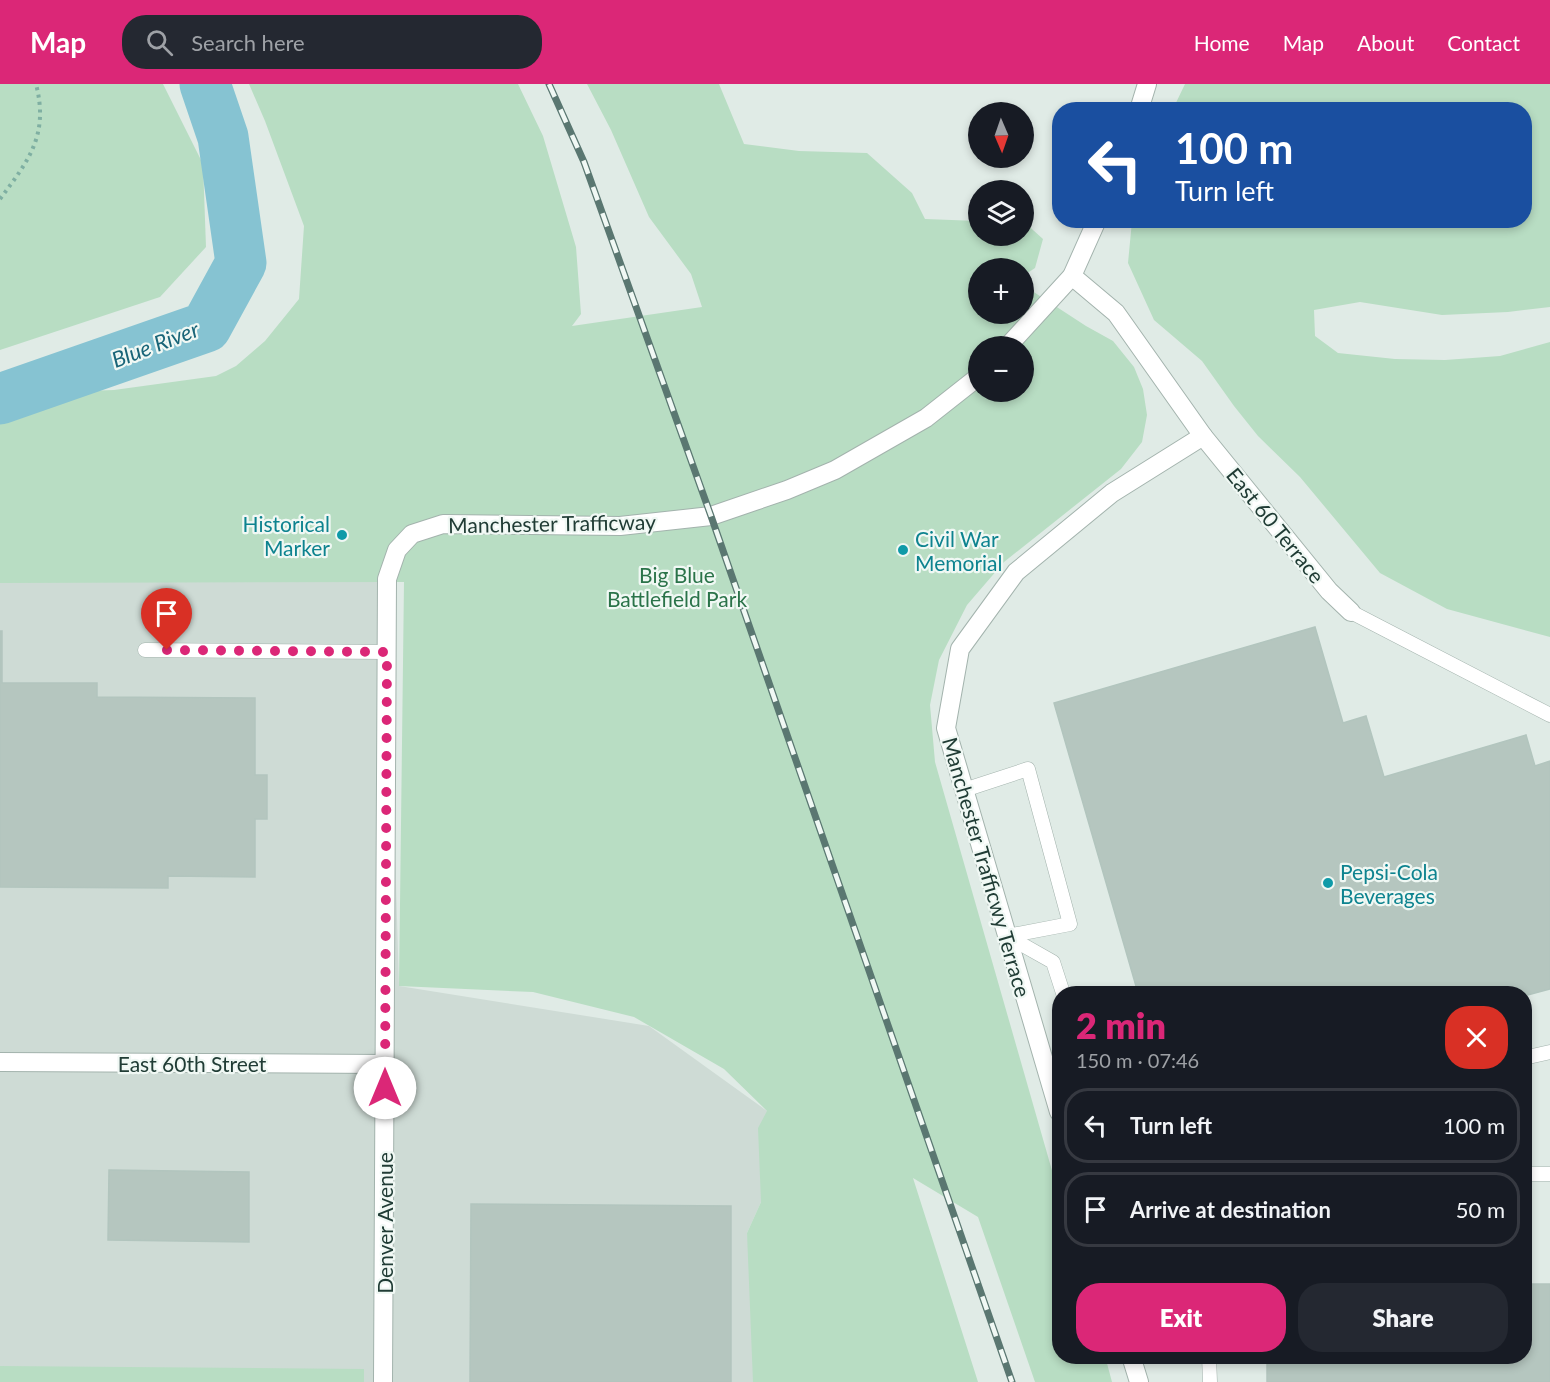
<!DOCTYPE html>
<html lang="en">
<head>
<meta charset="utf-8">
<style>
  body { margin:0; font-family:Lato,sans-serif; background:#242831; color:#f1f3f6; height:100vh; display:flex; flex-direction:column; font-size:22px; white-space:nowrap }
  * { box-sizing:border-box; margin:0 }
  p { font-size:20px; color:#9ea1a6 }
  .icon { flex:none; width:33px; height:33px; fill:none; stroke:currentColor; stroke-width:2; stroke-linecap:round; stroke-linejoin:round }
  .map { position:relative; flex:1; overflow:hidden }
  .side { position:absolute; left:1052px; top:902px; width:480px; height:378px; display:flex; flex-direction:column; background:#171b24; border-radius:24px; box-shadow:0 3px 9px #0003 }
  .side>* { flex:none }
  .hud { position:absolute; left:1052px; top:18px; width:480px; height:126px; border-radius:24px; box-shadow:0 3px 9px #0003; background:#1a4fa0; color:#fff; overflow:hidden }
  .needle { width:39px; rotate:178deg }
  .buttons { position:absolute; left:968px; top:18px; display:grid; gap:12px }
  .buttons a { display:grid; place-items:center; width:66px; height:66px; border-radius:50%; background:#171b24; box-shadow:0 3px 9px #0003; font-size:30px }
  .pin { position:absolute; display:grid; place-items:center; width:51px; height:51px; color:#fff; margin:-62px -26px; border-radius:50% 50% 50% 0; rotate:-45deg; box-shadow:0 0 6px #0007 }
  .pin .icon { rotate:45deg }
  .me { position:absolute; width:66px; margin:-33px; rotate:0deg; stroke-linejoin:round; filter:drop-shadow(0 0 4px #0008) }
  .turn { display:flex; align-items:center; gap:21px; height:126px; padding:0 24px; font-size:27px }
  .turn .icon { width:78px; height:78px; stroke-width:2.5 }
  .turn b { display:block; font-size:42px; line-height:51px }
  .round { display:grid; place-items:center; flex:none; width:63px; height:63px; border-radius:24px; background:#242831 }
  .headline { display:flex; align-items:center; justify-content:space-between; height:102px; padding:0 24px }
  h1 { font-size:36px; font-weight:800; line-height:45px; color:#db2777 }
  .button { display:flex; gap:12px; margin-top:auto; padding:12px 24px }
  .button a { flex:1; height:69px; border-radius:24px; background:#db2777; color:#fff; font-size:24px; font-weight:800; line-height:69px; text-align:center }
  .button a+a { background:#242831; color:#f1f3f6 }
  ul { padding:0; list-style:none }
  li { display:flex; align-items:center; gap:18px; height:75px; margin:0 12px 9px; padding:0 12px; border:3px solid #363941; border-radius:24px }
  li div { flex:1 }
  li b { display:block; font-size:22px }
  li em { font-style:normal }
  header { display:flex; align-items:center; gap:36px; box-sizing:border-box; height:84px; padding:0 30px; background:#db2777; color:#fff }
  header strong { font-size:28px }
  nav { display:flex; gap:33px; margin-inline-start:auto; font-size:21px }
  .search { width:420px; height:54px; background:#242831; display:flex; align-items:center; gap:15px; box-sizing:border-box; padding:0 21px; border-radius:24px; color:#9ea1a6; font-size:22px }
  .map>svg:first-child { display:block }
</style>
</head>
<body>
<header>
<strong>Map</strong>
<div class="search"><svg class="icon" aria-label="search" viewBox="0 0 24 24"><circle cx="10" cy="10" r="6"/><path d="M15 15l6 6"/></svg>Search here</div>
<nav><a>Home</a><a>Map</a><a>About</a><a>Contact</a></nav>
</header>
<div class="map">
<svg width="1550" height="1298" viewBox="0 0 1550 1298">
  <rect width="100%" height="100%" fill="#e0ebe6"/>
  <polygon fill="#cedbd5" points="387,495 399,902 649,942 767,1027 761,1118 747,1149 769,1298 0,1298 0,498"/>
  <g fill="#b8ddc3" fill-rule="evenodd">
    <polygon points="0,0 163,0 203,80 206,163 160,213 0,266"/>
    <path d="M249 0H518L543 52 576 163 581 230 572 242 702 223 691 190 649 133 611 46 587 0H719L744 60 799 67 867 69 912 109 925 135 978 137V152H1023V137L1043 155 1035 184 1023 192V184H978V230H1023V201L1086 242 1113 257 1134 283 1143 305 1147 331 1142 358 1121 385 1004 478 967 521 939 576 930 621 935 678 1059 1111V1272H1105L1112 1298H1035L978 1133 913 1094 978 1298H753L747 1149 761 1118 758 1044 767 1027 724 985 634 933 533 908 399 902 404 498 0 499V310L114 306 216 292 236 282 265 257 299 215 304 142 265 37ZM978 262H1023V308H978Z"/>
    <polygon points="1185,0 1550,0 1550,223 1508,228 1442,231 1360,218 1314,226 1315,252 1338,269 1395,275 1445,276 1500,272 1550,258 1550,553 1447,525 1380,489 1300,393 1258,352 1234,322 1202,277 1154,236 1128,179 1132,137 1524,136 1524,26 1173,25"/>
    <polygon points="0,1282 364,1285 364,1298 0,1298"/>
  </g>
  <g fill="none" stroke-linecap="round" stroke-linejoin="round">
    <polyline stroke="#86c3d2" stroke-width="51" points="0,315 206,243 241,179 223,53 205,0"/>
  </g>
  <g fill="#b5c6bf" stroke="#b2c5be" stroke-width="1.5">
    <polygon points="1315,543 1343,639 1366,632 1384,693 1526,651 1535,682 1550,677 1550,905 1524,912 1524,909 1138,909 1054,619"/>
    <polygon points="0,547 2,547 2,599 97,599 97,613 255,614 255,691 267,691 267,735 255,735 255,793 168,792 168,804 0,803"/>
    <polygon points="109,1086 249,1088 249,1158 108,1156"/>
    <polygon points="471,1120 731,1122 731,1298 470,1298"/>
    <polygon points="1524,1200 1550,1200 1550,1298 1267,1298 1267,1272 1524,1272"/>
  </g>
  <g fill="none" stroke-linecap="round" stroke-linejoin="round">
    <defs>
      <g id="lane">
        <polyline points="1351,528 1550,631"/>
        <polyline points="145,566 387,568"/>
        <polyline points="964,706 1028,685 1070,840 1007,852"/>
        <polyline points="1007,852 1053,878 1063,909"/>
        <polyline points="1524,974 1550,968"/>
        <polyline points="1524,1090 1550,1090"/>
        <polyline points="1209,1272 1210,1298"/>
      </g>
      <g id="street">
        <polyline points="1139,26 1147,0"/>
        <polyline points="1008,262 1072,192 1097,136"/>
        <polyline points="1203,352 1329,507 1351,528"/>
        <polyline points="0,978 385,980"/>
        <polyline points="1059,1028 946,644 960,565 1016,488 1112,409 1203,352 1116,229 1072,192"/>
        <polyline points="1131,1272 1139,1298"/>
        <polyline points="383,1298 387,495 397,466 412,450 443,440 620,442 711,432 787,406 835,386 926,334 978,293"/>
      </g>
    </defs>
    <use href="#lane" stroke="#a3b3ad" stroke-width="15"/>
    <use href="#street" stroke="#a3b3ad" stroke-width="20"/>
    <path stroke="#7fafa2" stroke-width="4" stroke-dasharray="3 4.5" stroke-linecap="butt" d="M0 115C29 76 49 51 36 0"/>
    <use href="#lane" stroke="#fff" stroke-width="14"/>
    <use href="#street" stroke="#fff" stroke-width="18"/>
    <defs>
      <polyline id="rail" points="549,0 584,78 711,432 1012,1298"/>
    </defs>
    <use href="#rail" stroke="#5a7771" stroke-width="7"/>
    <use href="#rail" stroke="#f0f8f4" stroke-width="4.5" stroke-dasharray="14" stroke-linecap="butt"/>
  </g>
  <g fill="none" stroke-linecap="round" stroke-linejoin="round">
    <polyline stroke="#db2777" stroke-width="10" stroke-dasharray="0 18" points="167,566 387,568 385,1004"/>
  </g>
  <g fill="#0f9aa8" stroke="#f0f8f4" stroke-width="2">
    <circle cx="342" cy="451" r="6"/>
    <circle cx="903" cy="466" r="6"/>
    <circle cx="1328" cy="799" r="6"/>
  </g>
  <g text-anchor="middle" dominant-baseline="central" stroke-width="4.5" stroke-linejoin="round" paint-order="stroke">
    <g font-size="21" fill="#0d838f" stroke="#f0f8f4" text-anchor="start">
      <text x="330" y="439" text-anchor="end">Historical<tspan x="330" dy="24">Marker</tspan></text>
      <text x="915" y="454">Civil War<tspan x="915" dy="24">Memorial</tspan></text>
      <text x="1340" y="787">Pepsi-Cola<tspan x="1340" dy="24">Beverages</tspan></text>
    </g>
    <g font-size="21" fill="#203c35" stroke="#f0f8f4">
      <text transform="translate(552 439) rotate(-1)">Manchester Trafficway</text>
      <text transform="translate(1276 441) rotate(51)">East 60 Terrace</text>
      <text transform="translate(987 783) rotate(74)">Manchester Trafficwy Terrace</text>
      <text x="192" y="979">East 60th Street</text>
      <text transform="translate(384 1139) rotate(-90)">Denver Avenue</text>
    </g>
    <g font-size="21" fill="#2a7349" stroke="#f0f8f4">
      <text x="677" y="490">Big Blue<tspan x="677" dy="24">Battlefield Park</tspan></text>
    </g>
    <g font-size="22" font-style="italic" fill="#196578" stroke="#f0f8f4">
      <text transform="translate(155 260) rotate(-21)">Blue River</text>
    </g>
  </g>
</svg>
<div class="buttons">
<a><svg class="needle" viewBox="-14 -14 28 28"><path d="M0-13l5 13h-10z" fill="#e53935"/><path d="M0 13l5-13h-10z" fill="#9ea1a6"/></svg></a>
<a><svg class="icon" aria-label="layers" viewBox="0 0 24 24"><path d="M12 4l9 5-9 5-9-5zM3 14l9 5 9-5"/></svg></a>
<a>+</a>
<a>−</a>
</div>
<div class="pin" style="left:167px;top:566px;background:#d93025"><svg class="icon" aria-label="arrive" viewBox="0 0 24 24"><path d="M6 21V4h12l-3 4 3 4H6"/></svg></div>
<svg class="me" style="left:385px;top:1004px" viewBox="-20 -20 40 40"><circle r="19" fill="#fff"/><path d="M0-13L10 11 0 6-10 11z" fill="#db2777"/></svg>
<div class="hud">
<div class="turn"><svg class="icon" aria-label="left" viewBox="0 0 24 24"><path d="M17 20v-9H6M10 6l-5 5 5 5"/></svg><div><b>100 m</b>Turn left</div></div>
</div>
<section class="side">
<div class="headline"><div><h1>2 min</h1><p>150 m · 07:46</p></div><a class="round" style="background:#d93025;color:#fff"><svg class="icon" aria-label="close" viewBox="0 0 24 24"><path d="M6 6l12 12M18 6L6 18"/></svg></a></div>
<ul>
<li><svg class="icon" aria-label="left" viewBox="0 0 24 24"><path d="M17 20v-9H6M10 6l-5 5 5 5"/></svg><div><b>Turn left</b></div><em>100 m</em></li>
<li><svg class="icon" aria-label="arrive" viewBox="0 0 24 24"><path d="M6 21V4h12l-3 4 3 4H6"/></svg><div><b>Arrive at destination</b></div><em>50 m</em></li>
</ul>
<div class="button"><a>Exit</a><a>Share</a></div>
</section>
</div>
</body>
</html>
